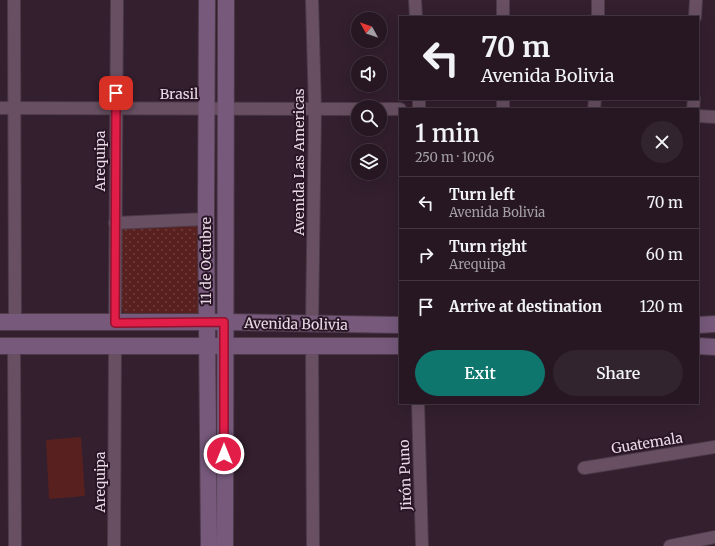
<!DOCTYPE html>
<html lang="en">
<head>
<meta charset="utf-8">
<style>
  body { margin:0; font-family:Merriweather,serif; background:#32242f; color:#f1f3f6; height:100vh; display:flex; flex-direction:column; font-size:15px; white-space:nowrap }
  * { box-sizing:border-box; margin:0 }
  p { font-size:13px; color:#a49fa5 }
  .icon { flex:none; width:22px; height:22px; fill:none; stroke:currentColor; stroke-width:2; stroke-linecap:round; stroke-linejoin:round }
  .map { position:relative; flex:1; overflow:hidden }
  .panel { position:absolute; left:399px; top:108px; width:300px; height:296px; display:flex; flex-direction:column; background:#261722; border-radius:0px; box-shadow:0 4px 16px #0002,0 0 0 1px #423640 }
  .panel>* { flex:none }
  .hud { position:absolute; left:399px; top:16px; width:300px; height:84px; border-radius:0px; box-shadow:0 4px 16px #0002,0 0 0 1px #423640; background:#261722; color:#f1f3f6; overflow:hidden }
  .needle { width:26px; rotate:310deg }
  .tools { position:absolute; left:351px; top:12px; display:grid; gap:8px }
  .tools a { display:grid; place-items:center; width:36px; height:36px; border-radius:50%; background:#261722; box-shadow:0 4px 16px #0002,0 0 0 1px #423640; font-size:20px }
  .pin { position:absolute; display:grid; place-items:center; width:34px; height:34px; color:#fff; margin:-17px; border-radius:8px; box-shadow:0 2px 6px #0006 }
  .me { position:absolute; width:44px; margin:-22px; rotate:0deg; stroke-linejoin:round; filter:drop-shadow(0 0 3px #0008) }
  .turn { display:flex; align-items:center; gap:14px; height:84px; padding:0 16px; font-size:18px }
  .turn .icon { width:52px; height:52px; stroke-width:2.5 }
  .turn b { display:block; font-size:28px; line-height:34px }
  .round { display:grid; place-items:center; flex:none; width:42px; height:42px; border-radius:21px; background:#32242f }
  .head { display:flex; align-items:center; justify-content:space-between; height:68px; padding:0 16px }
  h1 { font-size:24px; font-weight:600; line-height:30px }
  .cta { display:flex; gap:8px; margin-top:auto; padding:8px 16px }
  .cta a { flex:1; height:46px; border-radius:24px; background:#0f766e; color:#fff; font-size:16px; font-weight:600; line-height:46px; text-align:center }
  .cta a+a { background:#32242f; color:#f1f3f6 }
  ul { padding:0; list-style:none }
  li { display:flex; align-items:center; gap:12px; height:52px; padding:0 16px; border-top:1px solid #423640 }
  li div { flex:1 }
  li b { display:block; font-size:15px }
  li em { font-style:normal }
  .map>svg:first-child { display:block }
</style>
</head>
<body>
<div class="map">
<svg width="715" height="546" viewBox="0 0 715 546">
  <defs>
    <pattern id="park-dots" width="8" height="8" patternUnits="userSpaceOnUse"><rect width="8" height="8" fill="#58211f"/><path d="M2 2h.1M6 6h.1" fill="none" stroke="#70413f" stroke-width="1.8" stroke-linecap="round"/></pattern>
  </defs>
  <rect width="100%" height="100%" fill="#331f2e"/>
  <polygon fill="url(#park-dots)" points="198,224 201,310 194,317 128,317 121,309 121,225"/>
  <polygon fill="#58211f" points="81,437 85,496 49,499 46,440"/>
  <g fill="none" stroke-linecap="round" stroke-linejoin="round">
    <defs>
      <g id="street">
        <polyline points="14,0 15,322"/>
        <polyline points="415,0 416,17"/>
        <polyline points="503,0 503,17"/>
        <polyline points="598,17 598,0"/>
        <polyline points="695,17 696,0"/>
        <polyline points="419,99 419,109"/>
        <polyline points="503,99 503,109"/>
        <polyline points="0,108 358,109"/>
        <polyline points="380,109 400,109"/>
        <polyline points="594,109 595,99"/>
        <polyline points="693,109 694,99"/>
        <polyline points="698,116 715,117"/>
        <polyline points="115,223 206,219"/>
        <polyline points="115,323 117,0"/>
        <polyline points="312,325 315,110 312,0"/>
        <polyline points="14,346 15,546"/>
        <polyline points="312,346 313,546"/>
        <polyline points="418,403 422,546"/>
        <polyline points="584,468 715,447"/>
        <polyline points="114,546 115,346"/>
        <polyline points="670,546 715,537"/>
      </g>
      <g id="secondary">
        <polyline points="207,0 206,219 209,546"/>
        <polyline points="0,322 225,322 400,325"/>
        <polyline points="698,325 715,324"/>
        <polyline points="0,346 400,346"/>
        <polyline points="698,346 715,347"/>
        <polyline points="225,546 226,0"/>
      </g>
    </defs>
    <use href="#street" stroke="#4c3a48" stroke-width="14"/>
    <use href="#secondary" stroke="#4c3a48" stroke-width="18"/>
    <use href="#street" stroke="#685062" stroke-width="12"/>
    <use href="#secondary" stroke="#76597b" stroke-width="16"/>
  </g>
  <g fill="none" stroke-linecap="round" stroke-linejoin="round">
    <defs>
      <polyline id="route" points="116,93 115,323 224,322 224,454"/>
    </defs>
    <use href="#route" stroke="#92132f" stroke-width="10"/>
    <use href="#route" stroke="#e11d48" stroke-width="7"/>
  </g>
  <g text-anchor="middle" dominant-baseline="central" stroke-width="4" stroke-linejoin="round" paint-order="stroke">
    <g font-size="14" fill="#e9dae5" stroke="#291525">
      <text x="179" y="94">Brasil</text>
      <text transform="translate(100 161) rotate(-90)">Arequipa</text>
      <text transform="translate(299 162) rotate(-90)">Avenida Las Americas</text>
      <text transform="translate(206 261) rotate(-90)">11 de Octubre</text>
      <text transform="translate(296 324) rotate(1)">Avenida Bolivia</text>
      <text transform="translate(647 443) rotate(-9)">Guatemala</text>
      <text transform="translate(405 475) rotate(-92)">Jirón Puno</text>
      <text transform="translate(100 482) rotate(-90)">Arequipa</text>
    </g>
  </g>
</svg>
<div class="tools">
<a><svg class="needle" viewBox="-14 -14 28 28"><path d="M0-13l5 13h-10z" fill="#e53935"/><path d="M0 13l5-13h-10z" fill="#a49fa5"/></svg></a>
<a><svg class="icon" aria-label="sound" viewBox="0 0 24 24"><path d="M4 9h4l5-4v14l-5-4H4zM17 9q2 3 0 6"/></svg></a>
<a><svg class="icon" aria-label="search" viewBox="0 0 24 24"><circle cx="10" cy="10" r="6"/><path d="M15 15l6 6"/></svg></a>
<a><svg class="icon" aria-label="layers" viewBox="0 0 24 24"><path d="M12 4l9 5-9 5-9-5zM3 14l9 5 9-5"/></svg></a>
</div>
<div class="pin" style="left:116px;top:93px;background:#d93025"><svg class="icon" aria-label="arrive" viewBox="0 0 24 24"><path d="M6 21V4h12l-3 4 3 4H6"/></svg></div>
<svg class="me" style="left:224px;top:454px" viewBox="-20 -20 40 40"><circle r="17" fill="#e11d48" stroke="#fff" stroke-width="3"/><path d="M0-11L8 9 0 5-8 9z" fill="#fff"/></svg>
<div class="hud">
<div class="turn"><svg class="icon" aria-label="left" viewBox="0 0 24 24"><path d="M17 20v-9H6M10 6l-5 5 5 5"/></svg><div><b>70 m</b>Avenida Bolivia</div></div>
</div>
<section class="panel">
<div class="head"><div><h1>1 min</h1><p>250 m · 10:06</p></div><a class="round"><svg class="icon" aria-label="close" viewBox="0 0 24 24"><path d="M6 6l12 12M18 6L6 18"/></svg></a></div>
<ul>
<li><svg class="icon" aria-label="left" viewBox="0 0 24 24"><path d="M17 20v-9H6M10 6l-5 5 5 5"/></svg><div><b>Turn left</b><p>Avenida Bolivia</p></div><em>70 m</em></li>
<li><svg class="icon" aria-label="right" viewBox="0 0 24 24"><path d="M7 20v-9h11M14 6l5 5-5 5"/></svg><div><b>Turn right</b><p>Arequipa</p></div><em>60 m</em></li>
<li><svg class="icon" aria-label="arrive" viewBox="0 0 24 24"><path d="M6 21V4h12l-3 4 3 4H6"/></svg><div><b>Arrive at destination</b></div><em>120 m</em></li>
</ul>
<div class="cta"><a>Exit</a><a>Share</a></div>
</section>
</div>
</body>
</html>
